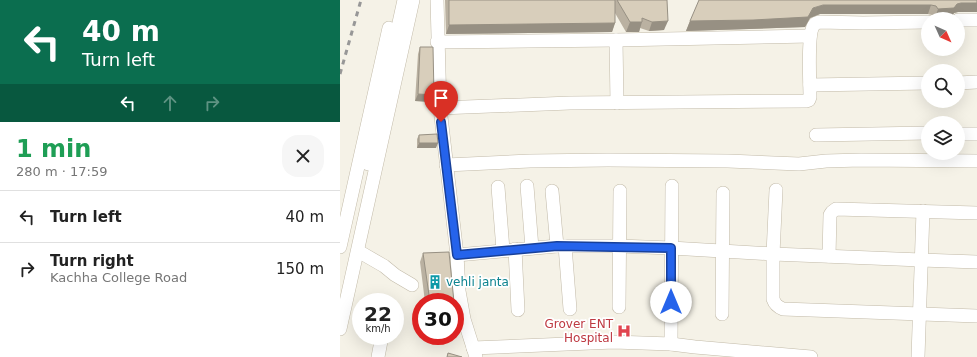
<!DOCTYPE html>
<html lang="en">
<head>
<meta charset="utf-8">
<style>
  body { margin:0; font-family:"DejaVu Sans",sans-serif; background:#f6f6f6; color:#222; height:100vh; display:flex; flex-direction:column; font-size:15px; white-space:nowrap }
  * { box-sizing:border-box; margin:0 }
  p { font-size:13px; color:#767676 }
  .icon { flex:none; width:22px; height:22px; fill:none; stroke:currentColor; stroke-width:2; stroke-linecap:round; stroke-linejoin:round }
  .map { position:relative; flex:1; overflow:hidden }
  .side { display:flex; flex-direction:column; background:#fff; width:340px }
  .side>* { flex:none }
  .hud { background:#0b6e4f; color:#fff; overflow:hidden }
  .needle { width:26px; rotate:135deg }
  .fabs { position:absolute; left:581px; top:12px; display:grid; gap:8px }
  .fabs a { display:grid; place-items:center; width:44px; height:44px; border-radius:50%; background:#fff; box-shadow:0 4px 16px #0002; font-size:20px }
  .speed { position:absolute; left:12px; top:293px; display:flex; gap:8px; font-size:20px; font-weight:700; text-align:center }
  .speed>* { display:grid; place-content:center; width:52px; height:52px; border-radius:50%; background:#fff; box-shadow:0 4px 16px #0002; line-height:1 }
  .speed small { font-size:10px; font-weight:400 }
  .speed .limit { border:6px solid #d22; background:#fff; color:#111 }
  .pin { position:absolute; display:grid; place-items:center; width:34px; height:34px; color:#fff; margin:-41px -17px; border-radius:50% 50% 50% 0; rotate:-45deg; box-shadow:0 0 4px #0007 }
  .pin .icon { rotate:45deg }
  .me { position:absolute; width:44px; margin:-22px; rotate:0deg; stroke-linejoin:round; filter:drop-shadow(0 0 3px #0008) }
  .turn { display:flex; align-items:center; gap:14px; height:84px; padding:0 16px; font-size:18px }
  .turn .icon { width:52px; height:52px; stroke-width:2.5 }
  .turn b { display:block; font-size:28px; line-height:34px }
  .lanes { display:flex; align-items:center; height:38px; padding:0 16px; background:#0003; justify-content:center; gap:20px; direction:ltr }
  .lanes .off { opacity:.35 }
  .round { display:grid; place-items:center; flex:none; width:42px; height:42px; border-radius:16px; background:#f6f6f6 }
  .head { display:flex; align-items:center; justify-content:space-between; height:68px; padding:0 16px }
  h1 { font-size:24px; font-weight:600; line-height:30px; color:#1e9e55 }
  ul { padding:0; list-style:none }
  li { display:flex; align-items:center; gap:12px; height:52px; padding:0 16px; border-top:1px solid #e0e0e0 }
  li div { flex:1 }
  li b { display:block; font-size:15px }
  li em { font-style:normal }
  main { display:flex; flex:1; min-height:0 }
  .map>svg:first-child { display:block }
</style>
</head>
<body>
<main>
<section class="side">
<div class="hud">
<div class="turn"><svg class="icon" aria-label="left" viewBox="0 0 24 24"><path d="M17 20v-9H6M10 6l-5 5 5 5"/></svg><div><b>40 m</b>Turn left</div></div>
<div class="lanes"><svg class="icon" aria-label="left" viewBox="0 0 24 24"><path d="M17 20v-9H6M10 6l-5 5 5 5"/></svg><svg class="icon off" aria-label="ahead" viewBox="0 0 24 24"><path d="M12 20V5M6 11l6-6 6 6"/></svg><svg class="icon off" aria-label="right" viewBox="0 0 24 24"><path d="M7 20v-9h11M14 6l5 5-5 5"/></svg></div>
</div>
<div class="head"><div><h1>1 min</h1><p>280 m · 17:59</p></div><a class="round"><svg class="icon" aria-label="close" viewBox="0 0 24 24"><path d="M6 6l12 12M18 6L6 18"/></svg></a></div>
<ul>
<li><svg class="icon" aria-label="left" viewBox="0 0 24 24"><path d="M17 20v-9H6M10 6l-5 5 5 5"/></svg><div><b>Turn left</b></div><em>40 m</em></li>
<li><svg class="icon" aria-label="right" viewBox="0 0 24 24"><path d="M7 20v-9h11M14 6l5 5-5 5"/></svg><div><b>Turn right</b><p>Kachha College Road</p></div><em>150 m</em></li>
</ul>
</section>
<div class="map">
<svg width="637" height="357" viewBox="0 0 637 357">
  <rect width="100%" height="100%" fill="#f5f2e7"/>
  <g fill="none" stroke-linecap="round" stroke-linejoin="round">
    <defs>
      <g id="minor">
        <polyline points="97,0 100,108 117,255 119,291 124,319 136,357"/>
        <polyline points="618,20 637,20"/>
        <polyline points="276,40 277,103"/>
        <polyline points="97,42 276,40 470,36"/>
        <polyline points="618,83 637,82"/>
        <polyline points="470,85 588,83"/>
        <path d="M100 108 230 103 466 101 469 100 470 97C470 84 467 33 474 25 476 22 477 23 480 22L523 23 588 22"/>
        <polyline points="618,134 637,134"/>
        <polyline points="476,135 588,133"/>
        <polyline points="28,164 64,0"/>
        <polyline points="106,165 190,161 268,160 388,161 459,164 486,161 521,160 637,161"/>
        <polyline points="187,186 192,248"/>
        <polyline points="158,187 163,250"/>
        <path d="M436 190 433 254V299C435 305 438 307 443 309L637 316"/>
        <polyline points="212,191 217,246"/>
        <polyline points="225,246 230,309"/>
        <polyline points="0,247 49,28"/>
        <polyline points="175,249 178,310"/>
        <polyline points="18,251 44,266 55,275 72,285"/>
        <polyline points="117,255 217,246 279,246 331,248 433,254 581,260 637,262"/>
        <polyline points="489,256 490,215 492,212 496,209 637,213"/>
        <polyline points="279,307 280,191"/>
        <polyline points="382,314 383,193"/>
        <polyline points="0,329 73,0"/>
        <polyline points="331,344 332,186"/>
        <polyline points="133,348 274,342 331,344 355,347 471,357"/>
        <polyline points="38,357 42,336"/>
        <polyline points="578,357 583,211"/>
      </g>
    </defs>
    <use href="#minor" stroke="#c2baa8" stroke-width="14"/>
    <use href="#minor" stroke="#fff" stroke-width="13"/>
    <polyline stroke="#979797" stroke-width="3" stroke-dasharray="5 5" stroke-linecap="butt" points="0,74 21,0"/>
  </g>
  <g fill="#bab1a1">
    <polygon points="105,0 327,0 324,30 309,31 300,28 299,32 286,32 275,13 275,23 272,32 106,34"/>
    <polygon points="637,0 637,12 618,12 614,13 611,17 595,18 592,15 588,14 480,14 470,18 465,27 409,29 346,31 350,21"/>
    <polygon points="80,47 92,102 75,101 78,54"/>
    <polygon points="79,135 96,148 77,148 77,139"/>
    <polygon points="83,253 114,302 85,302 80,262"/>
  </g>
  <g fill="#979083">
    <polygon points="621,3 637,3 637,12 618,12 614,13 611,17 595,18 598,9"/>
    <polygon points="483,5 591,5 588,14 480,14 470,18 465,27 409,29 346,31 350,21 473,8"/>
    <polygon points="328,21 324,30 309,31 312,22"/>
    <polygon points="290,22 302,22 299,32 286,32"/>
    <polygon points="275,23 272,32 106,34 109,25"/>
    <polygon points="78,94 94,95 92,102 75,101"/>
    <polygon points="79,143 98,143 96,148 77,148"/>
    <polygon points="91,336 114,336 113,338 90,338"/>
  </g>
  <g fill="#d8cebb" stroke="#979083">
    <polygon points="109,0 275,0 275,23 109,25"/>
    <polygon points="277,0 327,0 328,21 312,22 302,18 302,22 290,22"/>
    <polygon points="359,0 637,0 637,3 621,3 617,4 614,8 598,9 596,6 591,5 483,5 473,8 468,17 413,20 350,21"/>
    <polygon points="80,47 93,47 94,95 78,94"/>
    <polygon points="97,134 98,143 79,143 79,135"/>
    <polygon points="109,252 114,302 90,302 83,253"/>
    <polygon points="115,315 116,328 115,328"/>
    <polygon points="108,353 122,357 107,357"/>
  </g>
  <g fill="none" stroke-linecap="round" stroke-linejoin="round">
    <defs>
      <polyline id="route" points="101,122 117,255 217,246 331,248 331,302"/>
    </defs>
    <use href="#route" stroke="#184099" stroke-width="10"/>
    <use href="#route" stroke="#2563eb" stroke-width="7"/>
  </g>
  <defs>
    <symbol id="building-bare" viewBox="-9 -9 18 18"><path d="M-4-6H4V6H1V3H-1V6H-4ZM-2.5-4.3h1.7v1.8h-1.7ZM.8-4.3h1.7v1.8H.8ZM-2.5-1h1.7V.8h-1.7ZM.8-1h1.7V.8H.8Z" fill="#0f9aa8" stroke="#fff" stroke-width="2.5" paint-order="stroke"/></symbol>
    <symbol id="hospital-bare" viewBox="-9 -9 18 18"><path d="M-5-5h3v3.5h4V-5h3V5h-3V1.5h-4V5h-3Z" fill="#e0444e" stroke="#fff" stroke-width="2.5" paint-order="stroke"/></symbol>
  </defs>
  <g fill-rule="evenodd">
    <use href="#building-bare" x="85" y="272" width="20" height="20"/>
    <use href="#hospital-bare" x="274" y="321" width="20" height="20"/>
  </g>
  <g text-anchor="middle" dominant-baseline="central" stroke-width="3.5" stroke-linejoin="round" paint-order="stroke">
    <g font-size="12" fill="#0d838f" stroke="#fff" text-anchor="start">
      <text x="106" y="282">vehli janta</text>
    </g>
    <g font-size="12" fill="#be3a42" stroke="#fff" text-anchor="end">
      <text x="273" y="324">Grover ENT<tspan x="273" dy="14">Hospital</tspan></text>
    </g>
  </g>
</svg>
<div class="fabs">
<a><svg class="needle" viewBox="-14 -14 28 28"><path d="M0-13l5 13h-10z" fill="#e53935"/><path d="M0 13l5-13h-10z" fill="#767676"/></svg></a>
<a><svg class="icon" aria-label="search" viewBox="0 0 24 24"><circle cx="10" cy="10" r="6"/><path d="M15 15l6 6"/></svg></a>
<a><svg class="icon" aria-label="layers" viewBox="0 0 24 24"><path d="M12 4l9 5-9 5-9-5zM3 14l9 5 9-5"/></svg></a>
</div>
<div class="speed"><div>22<small>km/h</small></div><div class="limit">30</div></div>
<div class="pin" style="left:101px;top:122px;background:#d93025"><svg class="icon" aria-label="arrive" viewBox="0 0 24 24"><path d="M6 21V4h12l-3 4 3 4H6"/></svg></div>
<svg class="me" style="left:331px;top:302px" viewBox="-20 -20 40 40"><circle r="19" fill="#fff"/><path d="M0-13L10 11 0 6-10 11z" fill="#2563eb"/></svg>
</div>
</main>
</body>
</html>
